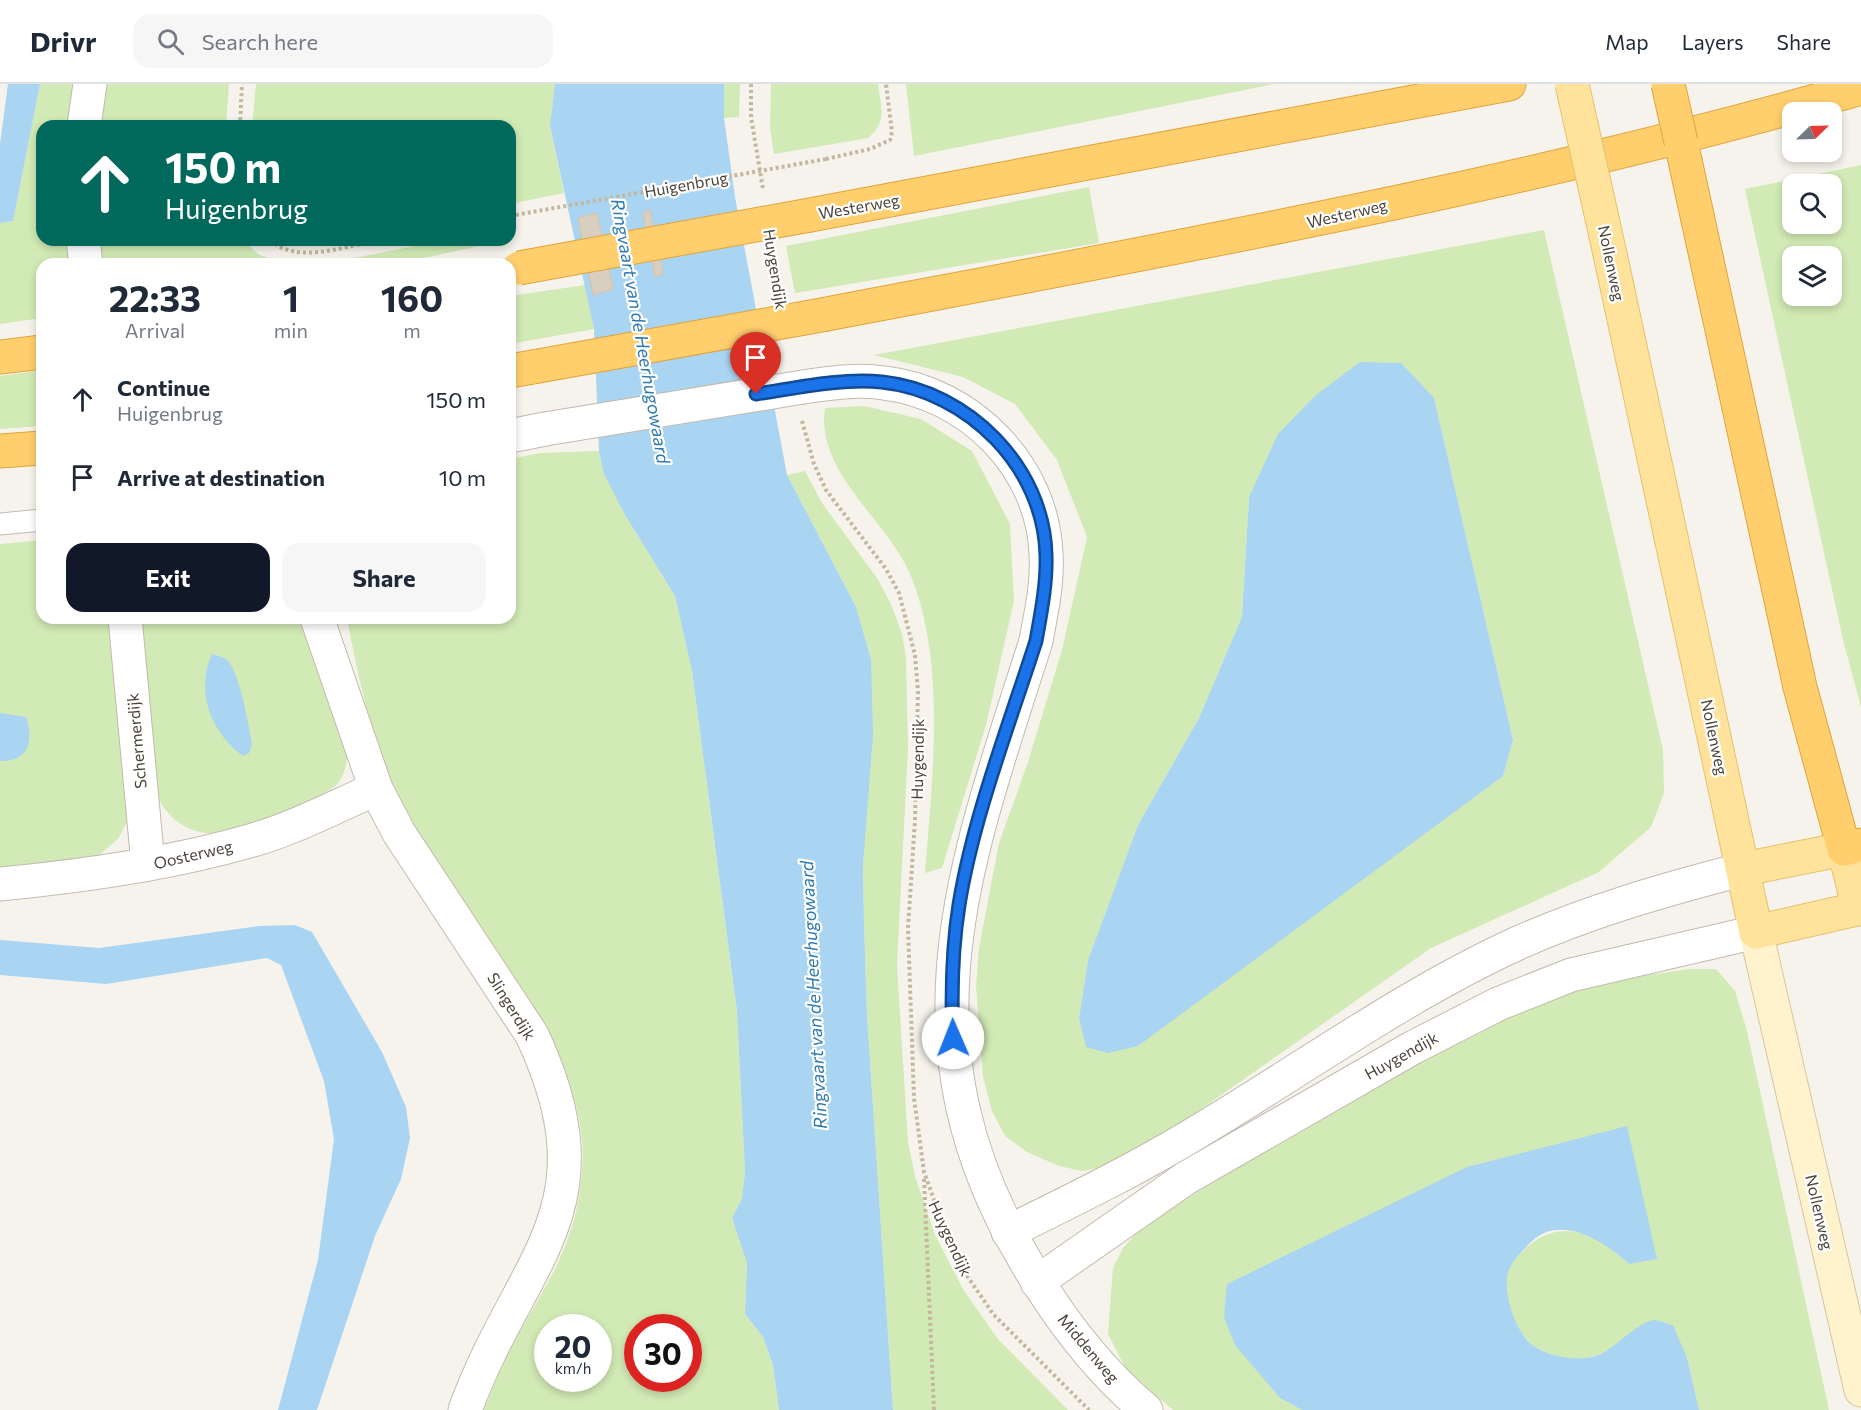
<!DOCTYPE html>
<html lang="en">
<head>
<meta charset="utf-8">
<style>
  body { margin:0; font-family:Commissioner,sans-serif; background:#f6f6f7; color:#1f2937; height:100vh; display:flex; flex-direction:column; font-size:22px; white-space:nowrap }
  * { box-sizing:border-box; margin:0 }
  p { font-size:20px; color:#747a83 }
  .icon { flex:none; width:33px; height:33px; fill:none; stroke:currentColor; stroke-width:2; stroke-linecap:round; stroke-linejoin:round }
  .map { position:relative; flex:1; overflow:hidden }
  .sheet { position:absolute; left:36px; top:174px; width:480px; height:366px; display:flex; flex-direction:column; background:#fff; border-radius:18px; box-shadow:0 3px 9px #0003 }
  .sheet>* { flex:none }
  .top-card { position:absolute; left:36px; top:36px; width:480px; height:126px; border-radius:18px; box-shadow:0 3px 9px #0003; background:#00695c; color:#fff; overflow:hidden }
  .needle { width:39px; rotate:67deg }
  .buttons { position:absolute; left:1782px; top:18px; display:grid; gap:12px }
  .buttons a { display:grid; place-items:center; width:60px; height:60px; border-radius:12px; background:#fff; box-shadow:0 3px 9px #0003; font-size:30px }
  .speed { position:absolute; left:534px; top:1230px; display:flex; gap:12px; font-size:30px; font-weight:700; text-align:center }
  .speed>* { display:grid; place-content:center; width:78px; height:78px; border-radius:50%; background:#fff; box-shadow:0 3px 9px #0003; line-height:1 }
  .speed small { font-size:15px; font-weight:400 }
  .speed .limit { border:9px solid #d22; background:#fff; color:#111 }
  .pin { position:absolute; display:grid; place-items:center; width:51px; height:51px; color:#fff; margin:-62px -26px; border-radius:50% 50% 50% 0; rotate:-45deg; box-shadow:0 0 6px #0007 }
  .pin .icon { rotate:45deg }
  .me { position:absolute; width:66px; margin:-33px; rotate:359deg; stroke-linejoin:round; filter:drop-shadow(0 0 4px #0008) }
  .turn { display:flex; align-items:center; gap:21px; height:126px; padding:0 30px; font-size:27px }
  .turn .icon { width:78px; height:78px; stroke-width:2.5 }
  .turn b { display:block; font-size:42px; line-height:51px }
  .eta { display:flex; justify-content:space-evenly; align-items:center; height:102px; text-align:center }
  .eta b { font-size:36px; font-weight:700; line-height:42px }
  .action { display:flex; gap:12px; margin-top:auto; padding:12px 30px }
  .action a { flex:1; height:69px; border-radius:18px; background:#111827; color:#fff; font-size:24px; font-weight:700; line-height:69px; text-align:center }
  .action a+a { background:#f6f6f7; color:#1f2937 }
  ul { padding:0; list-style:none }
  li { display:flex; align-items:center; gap:18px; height:78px; padding:0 30px }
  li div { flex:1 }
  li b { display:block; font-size:22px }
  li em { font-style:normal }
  header { display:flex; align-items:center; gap:36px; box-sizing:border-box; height:84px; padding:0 30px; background:#fff; border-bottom:2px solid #e0e1e3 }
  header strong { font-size:28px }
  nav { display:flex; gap:33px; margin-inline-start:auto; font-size:21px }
  .search { width:420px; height:54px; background:#f6f6f7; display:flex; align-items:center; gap:15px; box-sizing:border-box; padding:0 21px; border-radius:18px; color:#747a83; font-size:22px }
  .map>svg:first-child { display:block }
</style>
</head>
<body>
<header>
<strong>Drivr</strong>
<div class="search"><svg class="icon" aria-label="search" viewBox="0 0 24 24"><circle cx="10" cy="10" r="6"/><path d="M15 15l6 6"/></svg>Search here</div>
<nav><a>Map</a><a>Layers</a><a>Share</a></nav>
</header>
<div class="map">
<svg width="1861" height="1326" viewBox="0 0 1861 1326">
  <rect width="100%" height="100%" fill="#f6f3ec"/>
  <g fill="#d2eab5" fill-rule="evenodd">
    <polygon points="40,0 229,0 226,42 42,42 42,156 243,156 258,170 282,180 42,180 42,234 0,240 0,139 13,136"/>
    <polygon points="256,0 555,0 550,42 564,109 510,120 510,42 252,42"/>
    <polygon points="724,0 740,0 739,33 724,34"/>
    <path d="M771 0H878C881 23 888 38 868 54L774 70 770 44Z"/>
    <polygon points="906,0 1275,0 914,72"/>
    <path d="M1861 81V623L1843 556 1745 105ZM1792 100H1832V140H1792ZM1792 172H1832V212H1792Z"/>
    <polygon points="1089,103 1099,159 795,209 786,162"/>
    <path d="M1544 146 1663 666 1664 709 1651 743 1599 788 1431 864 1187 1035 1110 1082 1082 1087 1059 1082 1027 1068 1005 1052 992 1027 983 993 976 902 979 864 999 759 1028 678 1062 566 1087 453 1057 376 1015 320 963 293 874 271ZM1434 314 1513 656 1503 692 1079 934 1088 876 1138 741 1199 634 1242 533 1249 413Z"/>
    <polygon points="446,156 508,156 395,180 323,180"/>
    <polygon points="585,201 594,245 510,260 510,212"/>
    <polygon points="42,286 42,342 0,345 0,292"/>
    <path d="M864 322 921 335 972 367 1010 440 1014 517 986 641 942 784 925 789C932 697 947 578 910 490 888 437 815 388 825 324Z"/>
    <path d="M599 367 605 390 625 431 675 512 692 587 737 927 745 1088 742 1115 732 1134 747 1179 745 1230 763 1253 773 1281 779 1326H484C490 1312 495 1297 501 1284 532 1218 573 1175 581 1098 590 1026 561 975 526 916 490 854 447 797 411 736 375 675 360 603 347 534H510V375L540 369ZM548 1244H598V1294H548ZM638 1244H688V1294H638Z"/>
    <polygon points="805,387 822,419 877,494 891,520 902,550 906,574 908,665 897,881 908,1058 915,1092 935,1151 963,1205 997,1254 1068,1326 893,1326 867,931 864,841 863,781 871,575 856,523 787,391"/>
    <polygon points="42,456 42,534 110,534 128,736 118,755 91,778 0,785 0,460"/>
    <path d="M135 534H299L348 667C347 678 345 689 339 698 324 716 230 753 206 749 181 746 165 730 155 708Z"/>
    <path d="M1689 885H1716L1735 907 1747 947 1829 1326H1699L1687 1274 1640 1242C1628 1252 1615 1265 1599 1271 1592 1273 1576 1277 1568 1276 1559 1274 1537 1265 1530 1259 1515 1245 1505 1217 1505 1197 1504 1187 1513 1177 1520 1170 1558 1130 1594 1148 1629 1180L1627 1042 1280 1314 1302 1326H1173L1126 1285 1108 1250 1113 1184 1123 1164 1146 1139 1465 948 1559 911 1635 893Z"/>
  </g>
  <g fill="#a9d4f2">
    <polygon points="8,0 40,0 13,137 0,139 0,60"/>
    <polygon points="555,0 724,0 724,34 735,113 787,391 856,523 871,575 873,651 863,781 864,841 867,931 893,1326 779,1326 773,1281 763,1253 745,1230 747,1179 732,1134 742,1115 745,1088 737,927 692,587 675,512 625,431 604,390 599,367 594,245 550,42"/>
    <polygon points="1360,278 1401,279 1434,314 1513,656 1503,692 1138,962 1108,969 1086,963 1079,934 1088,876 1138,741 1199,634 1242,533 1249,413 1278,350 1316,311"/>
    <path d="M212 570C218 572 225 573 229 578 241 596 248 638 252 660L249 669 243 672C211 649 195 607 212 570Z"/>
    <path d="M0 629 26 633C34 656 29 678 0 677Z"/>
    <polygon points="295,841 312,848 382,968 406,1023 410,1054 401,1095 375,1152 317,1326 278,1326 318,1176 334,1055 324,997 281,881 267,874 106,900 0,891 0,856 99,864 260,842"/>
    <path d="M1627 1042 1657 1175 1629 1180C1604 1157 1559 1128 1529 1160 1512 1178 1503 1186 1508 1212 1510 1227 1519 1250 1531 1260 1550 1274 1580 1279 1601 1270 1616 1263 1640 1236 1655 1236 1660 1237 1667 1240 1673 1241L1687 1274 1699 1326H1302L1280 1314 1235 1261 1224 1233 1227 1200 1467 1083Z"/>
  </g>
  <g fill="#d8cfc1" stroke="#d3c7b4" stroke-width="1.5">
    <polygon points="650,126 663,190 655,193 643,129"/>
    <polygon points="597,129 613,205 593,211 578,134"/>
  </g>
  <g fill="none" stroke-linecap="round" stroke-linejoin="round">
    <defs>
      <polyline id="lane" points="0,440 42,436"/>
      <g id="street">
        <polyline points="84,42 90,0"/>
        <polyline points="83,156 86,180"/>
        <path d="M803 303C830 299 857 295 884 299 970 309 1043 383 1046 470 1048 499 1041 529 1036 557 966 777 895 953 1022 1171 1055 1229 1095 1283 1146 1326"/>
        <polyline points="510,352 545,345"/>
        <polyline points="125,534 148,780"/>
        <path d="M317 534 376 705 399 749 532 951C614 1127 521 1173 465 1326"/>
        <path d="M0 800C85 792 171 780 253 756 295 744 336 722 376 705"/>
        <path d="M1008 1148C1075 1115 1141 1083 1204 1044 1307 982 1407 910 1516 860 1589 827 1667 805 1744 785"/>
        <polyline points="1037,1198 1186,1094 1412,964 1498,920 1571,891 1756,848"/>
      </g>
      <polyline id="secondary" points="1756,848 1861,1306"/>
      <g id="primary">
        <polyline points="1610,170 1756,848 1861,824"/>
        <polyline points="1744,785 1844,765 1859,825"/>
      </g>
      <g id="highway">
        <polyline points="1681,58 1800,603 1844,765 1861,761"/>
        <polyline points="810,131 1509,0"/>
        <path d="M827 230C1173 164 1522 102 1861 4"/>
        <polyline points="0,273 42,268"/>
        <polyline points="510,287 533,283"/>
        <polyline points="0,367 42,364"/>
      </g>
    </defs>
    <use href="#lane" stroke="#c2bbae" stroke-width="23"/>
    <use href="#street" stroke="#c2bbae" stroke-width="35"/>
    <use href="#secondary" stroke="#d6c79b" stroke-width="35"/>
    <use href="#primary" stroke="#e6c16a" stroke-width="35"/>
    <use href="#highway" stroke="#e0a43c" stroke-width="35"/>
    <g stroke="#c4b79f" stroke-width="4" stroke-dasharray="3 3" stroke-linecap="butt">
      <polyline points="751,0 751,33 763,105"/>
      <polyline points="240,42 242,0"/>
      <polyline points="826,75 870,65 890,56 892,48 886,0"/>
      <path d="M270 156C297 181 346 162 379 156"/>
      <polyline points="774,172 779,203"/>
      <polyline points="802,337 814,380 826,406 886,485 899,509 915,571 918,608 915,736 908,844 914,1014 924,1088 946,1149 968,1193 993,1230 1089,1326"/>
      <polyline points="924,1095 934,1326"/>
    </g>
    <use href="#lane" stroke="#fff" stroke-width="21"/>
    <use href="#street" stroke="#fff" stroke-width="33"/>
    <use href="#secondary" stroke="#fff3cd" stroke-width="33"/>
    <use href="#primary" stroke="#ffe39c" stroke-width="33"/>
    <use href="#highway" stroke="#ffcf6e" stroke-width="33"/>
    <defs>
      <polyline id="street-bridge" points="545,345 803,303"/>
      <polyline id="primary-bridge" points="1572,0 1610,170"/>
      <g id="highway-bridge">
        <polyline points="1668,0 1681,58"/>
        <polyline points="519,184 810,131"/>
        <polyline points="533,283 827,230"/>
      </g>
    </defs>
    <use href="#street-bridge" stroke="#c2bbae" stroke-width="35" stroke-linecap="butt"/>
    <use href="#primary-bridge" stroke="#e6c16a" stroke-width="35" stroke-linecap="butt"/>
    <use href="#highway-bridge" stroke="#e0a43c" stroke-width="35" stroke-linecap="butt"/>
    <polyline stroke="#c4b79f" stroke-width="4" stroke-dasharray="3 3" stroke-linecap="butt" points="510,132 826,75"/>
    <use href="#street-bridge" stroke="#fff" stroke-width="33"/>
    <use href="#primary-bridge" stroke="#ffe39c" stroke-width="33"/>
    <use href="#highway-bridge" stroke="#ffcf6e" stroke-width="33"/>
  </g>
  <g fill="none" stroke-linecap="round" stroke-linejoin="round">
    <defs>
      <path id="route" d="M756 310C797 304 840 294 882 298 968 307 1044 383 1046 471 1047 499 1041 529 1036 557 1009 641 973 734 959 821 952 865 951 909 953 954"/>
    </defs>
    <use href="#route" stroke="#114b97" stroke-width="15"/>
    <use href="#route" stroke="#1a73e8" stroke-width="10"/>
  </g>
  <g text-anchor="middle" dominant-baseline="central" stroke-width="4.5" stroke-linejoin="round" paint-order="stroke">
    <g font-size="16" fill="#4b4439" stroke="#fff">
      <text transform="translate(686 100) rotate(-10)">Huigenbrug</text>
      <text transform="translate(859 122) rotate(-10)">Westerweg</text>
      <text transform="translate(1347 129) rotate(-13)">Westerweg</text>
      <text transform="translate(1612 179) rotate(78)">Nollenweg</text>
      <text transform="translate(776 185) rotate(81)">Huygendijk</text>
      <text transform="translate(1715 653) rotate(78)">Nollenweg</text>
      <text transform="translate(136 657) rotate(-95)">Schermerdijk</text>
      <text transform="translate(917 675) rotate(-89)">Huygendijk</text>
      <text transform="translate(193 770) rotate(-13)">Oosterweg</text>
      <text transform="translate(512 922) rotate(58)">Slingerdijk</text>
      <text transform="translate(1401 971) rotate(-29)">Huygendijk</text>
      <text transform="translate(1820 1128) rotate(77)">Nollenweg</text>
      <text transform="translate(951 1154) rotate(65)">Huygendijk</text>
      <text transform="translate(1089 1264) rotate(50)">Middenweg</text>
    </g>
    <g font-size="18" font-style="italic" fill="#2e7ab2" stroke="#fff">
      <text transform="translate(641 247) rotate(80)">Ringvaart van de Heerhugowaard</text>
      <text transform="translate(813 911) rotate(-93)">Ringvaart van de Heerhugowaard</text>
    </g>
  </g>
</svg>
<div class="buttons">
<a><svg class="needle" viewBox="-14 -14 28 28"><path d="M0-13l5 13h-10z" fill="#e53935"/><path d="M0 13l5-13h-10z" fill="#747a83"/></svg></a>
<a><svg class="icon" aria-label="search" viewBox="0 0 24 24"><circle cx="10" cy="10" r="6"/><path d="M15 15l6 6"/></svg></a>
<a><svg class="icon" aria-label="layers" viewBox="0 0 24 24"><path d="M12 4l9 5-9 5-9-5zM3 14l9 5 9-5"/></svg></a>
</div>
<div class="speed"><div>20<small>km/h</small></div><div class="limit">30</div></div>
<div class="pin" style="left:756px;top:310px;background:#d93025"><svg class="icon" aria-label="arrive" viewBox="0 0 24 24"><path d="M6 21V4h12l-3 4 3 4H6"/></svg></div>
<svg class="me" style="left:953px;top:954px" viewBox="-20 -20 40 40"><circle r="19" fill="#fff"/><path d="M0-13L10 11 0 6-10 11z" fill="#1a73e8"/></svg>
<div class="top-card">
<div class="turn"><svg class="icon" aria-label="ahead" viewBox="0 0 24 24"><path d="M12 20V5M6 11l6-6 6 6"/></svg><div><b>150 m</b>Huigenbrug</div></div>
</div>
<section class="sheet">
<div class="eta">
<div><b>22:33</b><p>Arrival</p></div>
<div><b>1</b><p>min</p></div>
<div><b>160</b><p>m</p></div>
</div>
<ul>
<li><svg class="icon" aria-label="ahead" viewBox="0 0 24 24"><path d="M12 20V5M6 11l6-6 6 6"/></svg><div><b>Continue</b><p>Huigenbrug</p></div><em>150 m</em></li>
<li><svg class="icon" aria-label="arrive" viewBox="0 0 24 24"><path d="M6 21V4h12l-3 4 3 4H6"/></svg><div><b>Arrive at destination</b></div><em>10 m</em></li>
</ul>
<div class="action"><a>Exit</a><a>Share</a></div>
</section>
</div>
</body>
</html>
